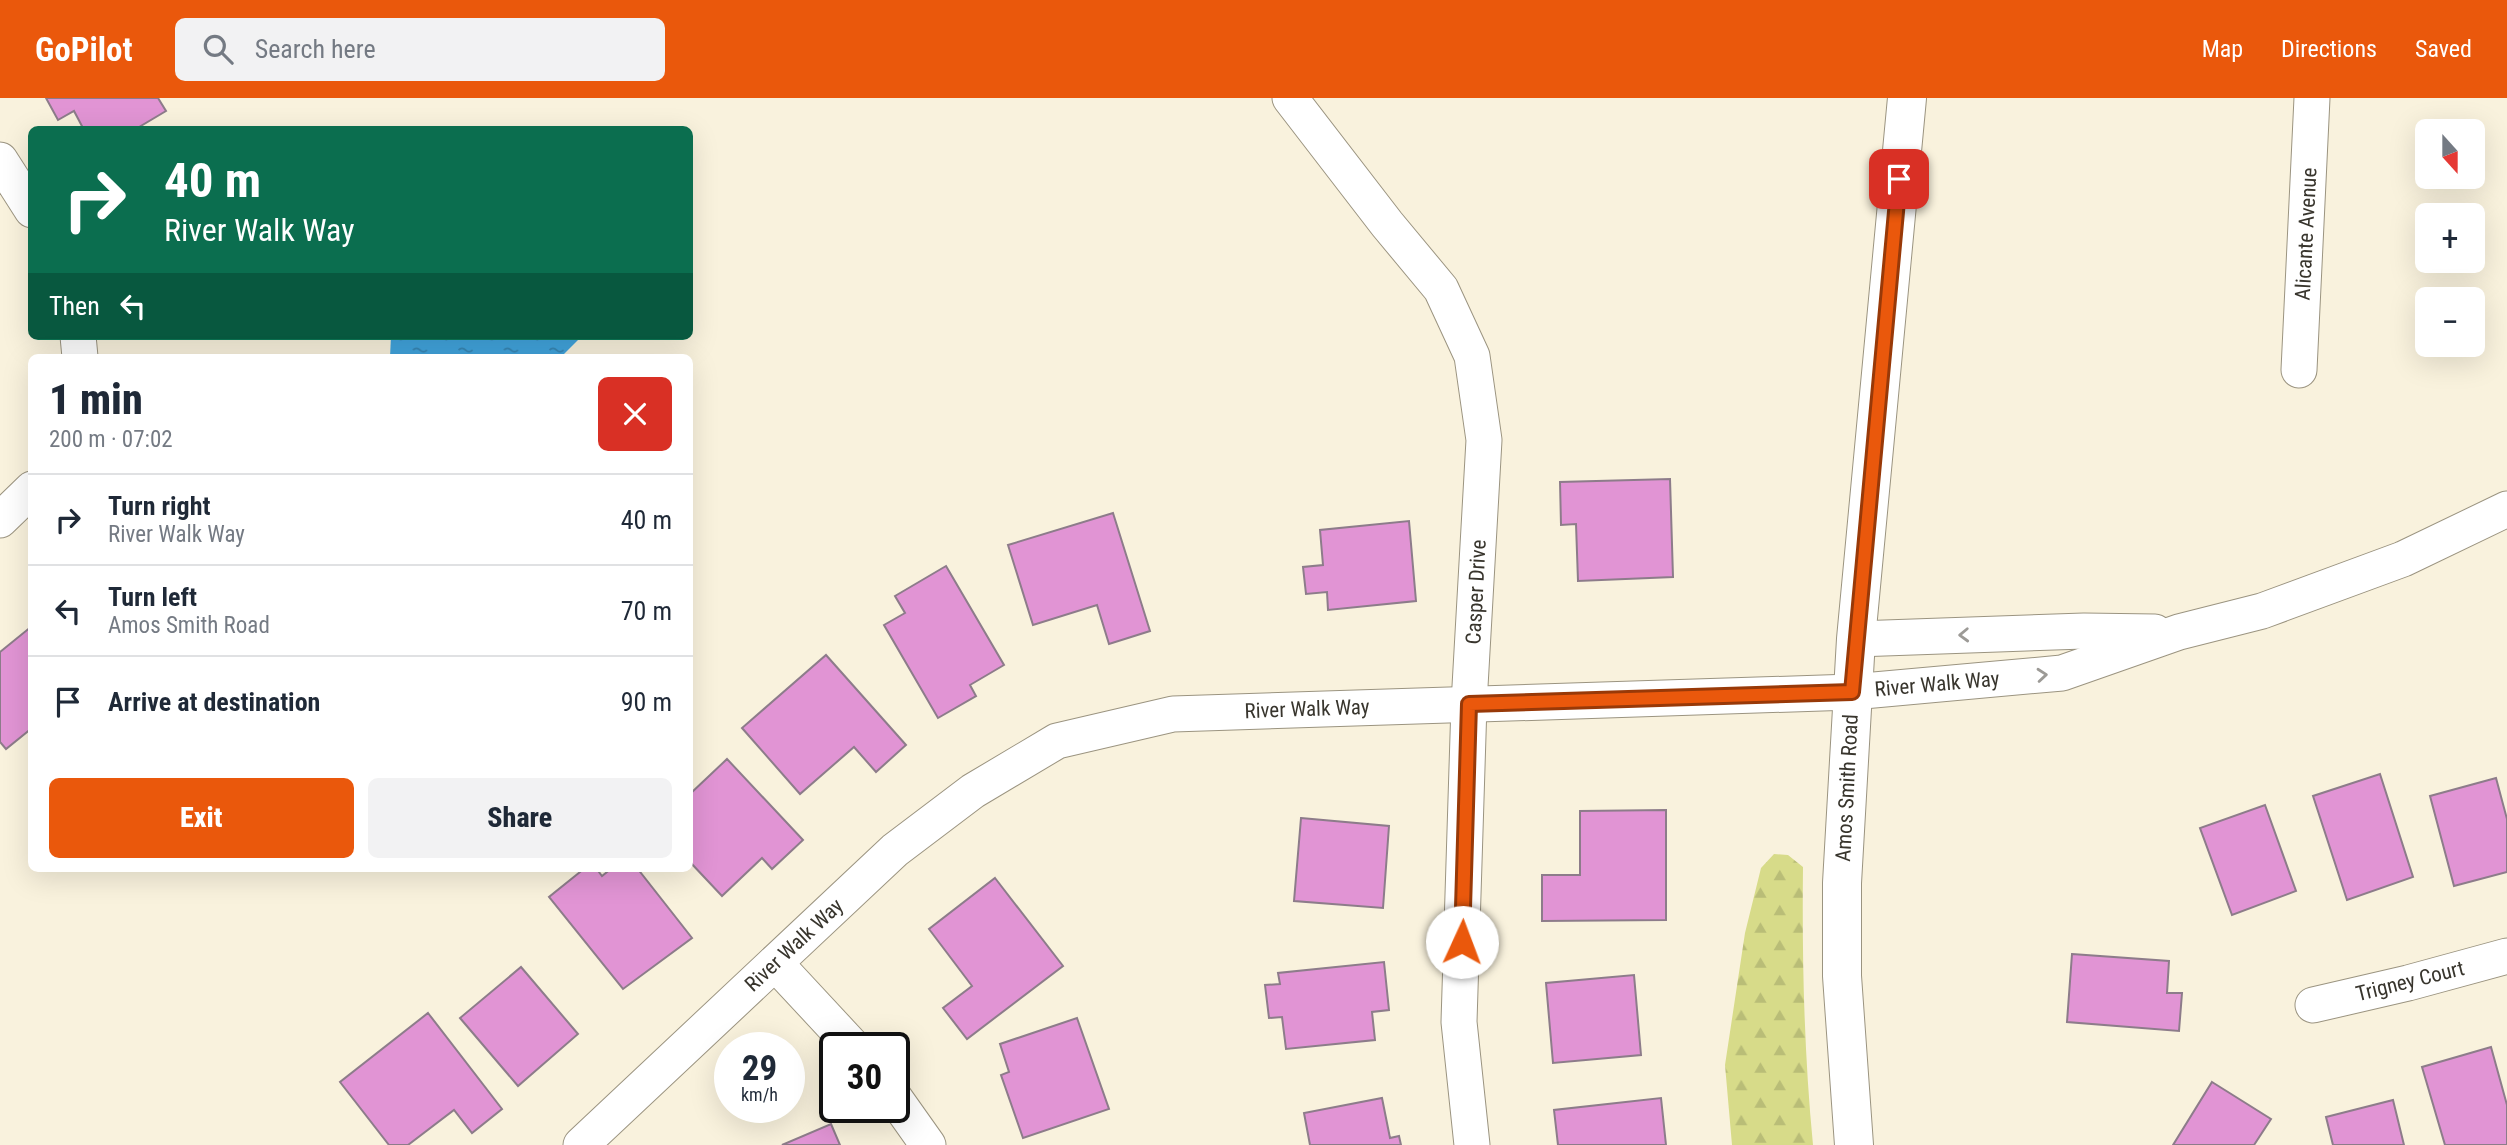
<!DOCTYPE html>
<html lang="en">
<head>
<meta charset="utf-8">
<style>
  body { margin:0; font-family:"Roboto Condensed",sans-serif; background:#f2f2f3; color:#1f2937; height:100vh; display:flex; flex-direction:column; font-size:26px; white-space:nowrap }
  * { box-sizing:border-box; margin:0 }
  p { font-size:23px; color:#747a83 }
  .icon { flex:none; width:38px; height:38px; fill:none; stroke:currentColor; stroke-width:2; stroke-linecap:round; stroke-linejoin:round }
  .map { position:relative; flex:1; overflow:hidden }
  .side { position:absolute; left:28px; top:256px; width:665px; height:518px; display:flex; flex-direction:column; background:#fff; border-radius:10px; box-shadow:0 7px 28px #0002 }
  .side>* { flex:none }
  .hud { position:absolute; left:28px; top:28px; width:665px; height:214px; border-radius:10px; box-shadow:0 7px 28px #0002; background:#0b6e4f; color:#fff; overflow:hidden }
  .needle { width:46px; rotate:159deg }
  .controls { position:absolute; left:2415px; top:21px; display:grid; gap:14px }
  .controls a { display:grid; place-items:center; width:70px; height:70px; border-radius:10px; background:#fff; box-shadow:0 7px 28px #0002; font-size:35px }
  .speed { position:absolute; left:714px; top:934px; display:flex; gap:14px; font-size:35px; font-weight:700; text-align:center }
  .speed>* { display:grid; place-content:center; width:91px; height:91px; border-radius:50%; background:#fff; box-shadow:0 7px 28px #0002; line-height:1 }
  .speed small { font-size:18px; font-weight:400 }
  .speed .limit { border:4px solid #111; border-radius:10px; background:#fff; color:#111 }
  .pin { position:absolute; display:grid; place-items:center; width:60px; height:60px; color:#fff; margin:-30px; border-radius:14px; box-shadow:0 4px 10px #0006 }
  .me { position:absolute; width:77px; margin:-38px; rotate:2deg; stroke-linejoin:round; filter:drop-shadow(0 0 5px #0008) }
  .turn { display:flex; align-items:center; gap:24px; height:147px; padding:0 21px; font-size:32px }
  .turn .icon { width:91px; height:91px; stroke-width:2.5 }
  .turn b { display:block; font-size:49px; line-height:60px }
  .then { display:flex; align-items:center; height:66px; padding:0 21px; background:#0003; gap:14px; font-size:26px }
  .round { display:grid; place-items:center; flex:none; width:74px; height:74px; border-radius:10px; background:#f2f2f3 }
  .headline { display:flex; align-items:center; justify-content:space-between; height:119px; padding:0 21px }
  h1 { font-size:42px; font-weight:800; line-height:52px }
  .primary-button { display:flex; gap:14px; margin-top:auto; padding:14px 21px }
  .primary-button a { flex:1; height:80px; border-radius:10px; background:#ea580c; color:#fff; font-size:28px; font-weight:800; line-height:80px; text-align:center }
  .primary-button a+a { background:#f2f2f3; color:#1f2937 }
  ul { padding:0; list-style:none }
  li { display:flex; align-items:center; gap:21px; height:91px; padding:0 21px; border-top:2px solid #e0e1e3 }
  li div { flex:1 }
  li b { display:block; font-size:26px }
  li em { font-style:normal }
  header { display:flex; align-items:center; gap:42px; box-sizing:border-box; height:98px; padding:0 35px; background:#ea580c; color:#fff }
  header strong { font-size:33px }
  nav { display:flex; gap:38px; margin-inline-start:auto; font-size:24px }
  .search { width:490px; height:63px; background:#f2f2f3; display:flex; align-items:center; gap:18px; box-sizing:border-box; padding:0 24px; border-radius:10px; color:#747a83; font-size:26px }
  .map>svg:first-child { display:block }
</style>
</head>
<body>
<header>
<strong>GoPilot</strong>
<div class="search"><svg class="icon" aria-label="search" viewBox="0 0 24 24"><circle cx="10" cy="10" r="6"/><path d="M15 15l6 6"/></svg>Search here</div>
<nav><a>Map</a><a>Directions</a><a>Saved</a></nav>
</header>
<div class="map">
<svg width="2507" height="1047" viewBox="0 0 2507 1047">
  <defs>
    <pattern id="forest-firs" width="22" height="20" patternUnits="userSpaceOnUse" patternTransform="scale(1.75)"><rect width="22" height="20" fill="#d7db89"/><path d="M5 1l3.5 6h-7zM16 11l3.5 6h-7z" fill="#b9bd77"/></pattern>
    <pattern id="water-ripples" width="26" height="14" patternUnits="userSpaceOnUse" patternTransform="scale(1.75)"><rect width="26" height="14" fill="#41a4dd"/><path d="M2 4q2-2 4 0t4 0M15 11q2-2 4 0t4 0" fill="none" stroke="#3786b4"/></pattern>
  </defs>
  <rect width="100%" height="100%" fill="#f9f2dd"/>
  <path fill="url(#forest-firs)" d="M1774 756 1788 757 1803 769C1802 862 1804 954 1813 1047H1732L1725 967 1745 835 1761 770Z"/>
  <polygon fill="url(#water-ripples)" points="391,238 582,238 561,259 390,259"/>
  <g fill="#e194d4" stroke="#8d7c8a" stroke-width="2">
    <polygon points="46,0 158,0 166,13 134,32 84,32 74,13 58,22"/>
    <polygon points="1670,381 1673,479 1578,483 1576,426 1561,427 1560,384"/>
    <polygon points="1113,415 1150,533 1109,546 1097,507 1033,527 1008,447"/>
    <polygon points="1409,423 1416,503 1328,512 1327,494 1306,496 1303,469 1323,467 1320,432"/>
    <polygon points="946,468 1004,567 970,587 976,598 938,620 884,527 905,515 895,498"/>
    <polygon points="32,528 32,630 6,651 0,644 0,554"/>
    <polygon points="826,557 906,647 876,674 854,649 800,696 742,630"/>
    <polygon points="727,661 803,742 772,771 762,760 722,798 690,764 690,696"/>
    <polygon points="2380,676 2413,779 2347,802 2313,698"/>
    <polygon points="2496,680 2507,721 2507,774 2454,788 2430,698"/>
    <polygon points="2265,707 2296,793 2232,817 2200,730"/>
    <polygon points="1666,712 1666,822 1542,823 1542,777 1580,777 1580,713"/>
    <polygon points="1301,720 1389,728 1383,810 1294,803"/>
    <polygon points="585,770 596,770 602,778 612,770 637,770 692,840 623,891 549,799"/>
    <polygon points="995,780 1063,868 967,941 943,910 972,888 929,831"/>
    <polygon points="2072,856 2169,863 2167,895 2182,895 2179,933 2067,924"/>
    <polygon points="1384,864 1389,912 1372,914 1375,942 1286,951 1282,919 1269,920 1265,887 1280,886 1278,875"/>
    <polygon points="521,869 578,936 518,988 460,920"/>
    <polygon points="1634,877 1641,957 1553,965 1546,885"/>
    <polygon points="428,915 502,1011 472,1035 454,1012 408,1047 389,1047 340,984"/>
    <polygon points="1077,920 1109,1011 1023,1040 1001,977 1009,974 1000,946"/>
    <polygon points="2491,949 2507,1007 2507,1047 2445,1047 2422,969"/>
    <polygon points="2212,984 2271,1021 2254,1047 2173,1047"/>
    <polygon points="1382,1000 1390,1040 1399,1038 1401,1047 1310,1047 1304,1015"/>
    <polygon points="1661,1000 1666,1047 1558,1047 1554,1012"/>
    <polygon points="2393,1002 2404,1047 2333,1047 2326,1019"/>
    <polygon points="831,1026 840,1047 782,1047"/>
  </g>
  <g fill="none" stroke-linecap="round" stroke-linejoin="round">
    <defs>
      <g id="street">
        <polyline points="1290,0 1387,126 1441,191 1472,258 1484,342 1469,606 1459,924 1472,1047"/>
        <polyline points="0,62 32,112"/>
        <polyline points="78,238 80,259"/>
        <polyline points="2299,272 2312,0"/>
        <polyline points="0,422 32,391"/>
        <polyline points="1856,541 2084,533 2155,534"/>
        <polyline points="775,865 854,950"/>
        <polyline points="2313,907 2408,885 2507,858"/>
        <polyline points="894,999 928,1047"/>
        <polyline points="581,1047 895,752 973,693 1057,643 1173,616 1852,594 2062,575 2179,534 2262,513 2403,461 2507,411"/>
      </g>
      <polyline id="secondary" points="1854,1047 1842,878 1842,785 1856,541 1907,0"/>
    </defs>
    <use href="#street" stroke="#9b9480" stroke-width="37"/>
    <use href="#secondary" stroke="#9b9480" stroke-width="40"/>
    <use href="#street" stroke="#fff" stroke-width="35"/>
    <use href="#secondary" stroke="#fff" stroke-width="38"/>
  </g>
  <defs><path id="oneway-chevron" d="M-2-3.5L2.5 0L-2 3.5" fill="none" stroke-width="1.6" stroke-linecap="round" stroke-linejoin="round" transform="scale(1.75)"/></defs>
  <g stroke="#9c9a96">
    <use href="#oneway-chevron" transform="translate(1964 537) rotate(178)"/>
    <use href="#oneway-chevron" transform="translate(2042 577) rotate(-5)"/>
  </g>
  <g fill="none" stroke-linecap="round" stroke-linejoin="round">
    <defs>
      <polyline id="route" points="1462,844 1469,606 1852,594 1899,81"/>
    </defs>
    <use href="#route" stroke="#983908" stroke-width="18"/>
    <use href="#route" stroke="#ea580c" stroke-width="12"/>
  </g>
  <g text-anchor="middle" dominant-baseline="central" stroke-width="5" stroke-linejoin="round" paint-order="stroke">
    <g font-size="21" fill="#38352d" stroke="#fff">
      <text transform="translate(2306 136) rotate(-87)">Alicante Avenue</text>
      <text transform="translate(1476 494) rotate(-87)">Casper Drive</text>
      <text transform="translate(1937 586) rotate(-5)">River Walk Way</text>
      <text transform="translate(1307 611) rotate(-2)">River Walk Way</text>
      <text transform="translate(1847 690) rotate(-87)">Amos Smith Road</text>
      <text transform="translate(794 847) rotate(-43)">River Walk Way</text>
      <text transform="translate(2410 883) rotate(-14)">Trigney Court</text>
    </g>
  </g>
</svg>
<div class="controls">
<a><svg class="needle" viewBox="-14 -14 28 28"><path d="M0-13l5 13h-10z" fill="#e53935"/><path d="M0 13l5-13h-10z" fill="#747a83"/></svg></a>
<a>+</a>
<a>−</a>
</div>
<div class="speed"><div>29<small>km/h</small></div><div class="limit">30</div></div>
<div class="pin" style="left:1899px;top:81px;background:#d93025"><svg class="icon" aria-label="arrive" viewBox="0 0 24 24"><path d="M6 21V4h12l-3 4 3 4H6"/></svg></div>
<svg class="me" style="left:1462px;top:844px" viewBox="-20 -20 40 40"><circle r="19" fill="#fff"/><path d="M0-13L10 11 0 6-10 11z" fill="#ea580c"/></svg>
<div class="hud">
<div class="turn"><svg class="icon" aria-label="right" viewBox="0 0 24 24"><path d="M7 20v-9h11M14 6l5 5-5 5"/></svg><div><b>40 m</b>River Walk Way</div></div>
<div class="then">Then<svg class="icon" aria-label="left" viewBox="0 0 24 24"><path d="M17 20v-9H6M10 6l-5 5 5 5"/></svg></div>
</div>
<section class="side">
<div class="headline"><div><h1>1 min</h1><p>200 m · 07:02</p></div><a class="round" style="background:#d93025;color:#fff"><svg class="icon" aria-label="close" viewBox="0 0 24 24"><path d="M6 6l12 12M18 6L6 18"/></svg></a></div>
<ul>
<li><svg class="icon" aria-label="right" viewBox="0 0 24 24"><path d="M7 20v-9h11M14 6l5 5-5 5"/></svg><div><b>Turn right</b><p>River Walk Way</p></div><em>40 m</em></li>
<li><svg class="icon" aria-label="left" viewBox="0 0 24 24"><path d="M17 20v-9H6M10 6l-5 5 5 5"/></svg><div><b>Turn left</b><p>Amos Smith Road</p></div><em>70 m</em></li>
<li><svg class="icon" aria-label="arrive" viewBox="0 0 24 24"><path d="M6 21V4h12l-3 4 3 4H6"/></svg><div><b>Arrive at destination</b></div><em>90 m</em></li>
</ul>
<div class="primary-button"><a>Exit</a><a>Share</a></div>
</section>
</div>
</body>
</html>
